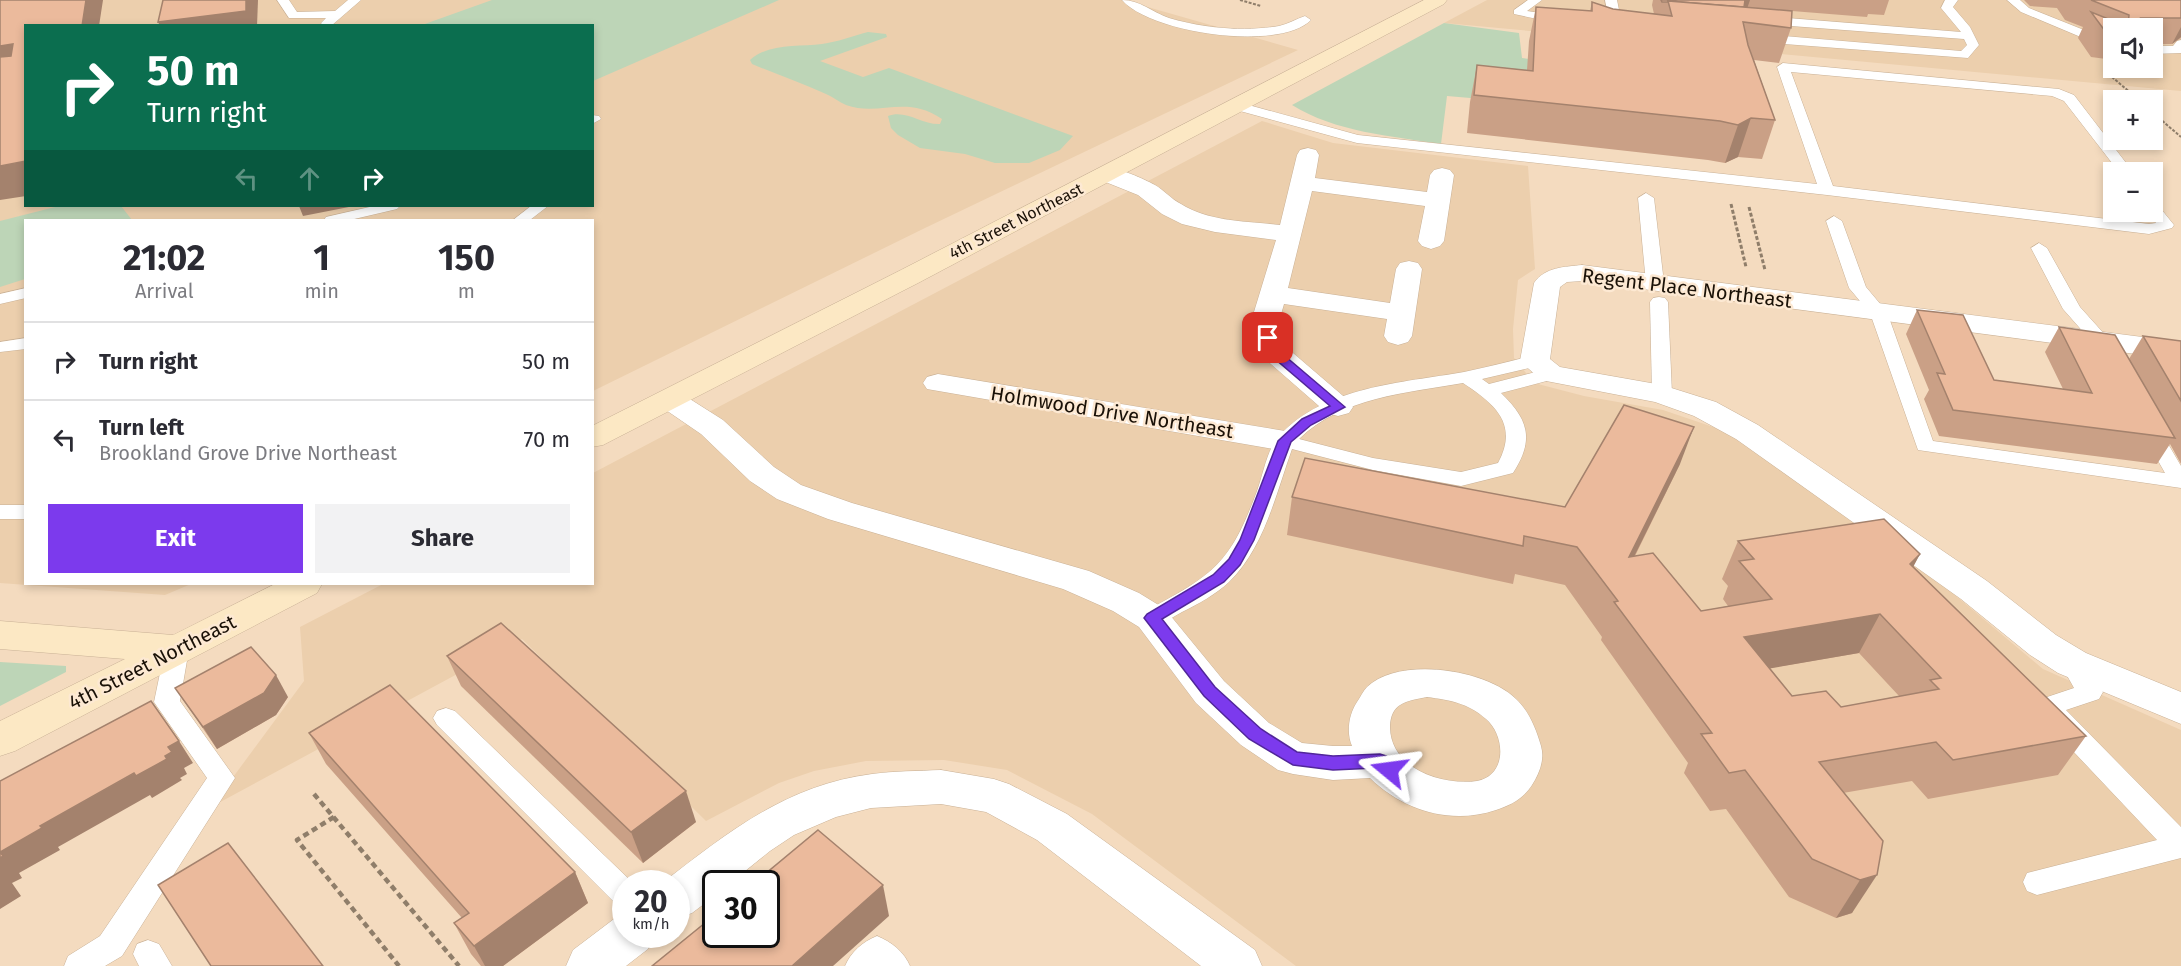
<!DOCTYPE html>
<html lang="en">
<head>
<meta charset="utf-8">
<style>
  body { margin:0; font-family:"Fira Sans",sans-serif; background:#f2f2f3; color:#2b2b33; height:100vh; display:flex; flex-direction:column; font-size:22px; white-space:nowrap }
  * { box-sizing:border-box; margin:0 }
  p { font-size:20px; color:#7c7c81 }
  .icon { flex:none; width:33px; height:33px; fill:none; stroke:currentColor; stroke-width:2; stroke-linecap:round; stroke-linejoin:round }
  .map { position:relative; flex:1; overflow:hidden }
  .details { position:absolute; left:24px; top:219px; width:570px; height:366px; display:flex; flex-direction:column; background:#fff; border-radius:0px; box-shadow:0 3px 9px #0003 }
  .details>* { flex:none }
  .guide { position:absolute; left:24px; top:24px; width:570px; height:183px; border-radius:0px; box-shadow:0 3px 9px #0003; background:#0b6e4f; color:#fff; overflow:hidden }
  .tools { position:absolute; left:2103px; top:18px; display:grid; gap:12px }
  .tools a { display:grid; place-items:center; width:60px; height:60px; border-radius:0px; background:#fff; box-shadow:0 3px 9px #0003; font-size:30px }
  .speed { position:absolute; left:612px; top:870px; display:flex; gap:12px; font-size:30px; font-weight:700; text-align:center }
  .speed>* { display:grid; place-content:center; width:78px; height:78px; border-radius:50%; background:#fff; box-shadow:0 3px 9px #0003; line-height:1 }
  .speed small { font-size:15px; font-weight:400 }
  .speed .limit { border:3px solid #111; border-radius:9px; background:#fff; color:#111 }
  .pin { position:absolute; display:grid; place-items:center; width:51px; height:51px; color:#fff; margin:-26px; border-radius:12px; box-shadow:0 3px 9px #0006 }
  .me { position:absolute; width:66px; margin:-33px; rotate:286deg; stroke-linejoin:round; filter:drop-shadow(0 0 4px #0008) }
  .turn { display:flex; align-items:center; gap:21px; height:126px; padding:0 24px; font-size:27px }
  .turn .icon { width:78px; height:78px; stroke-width:2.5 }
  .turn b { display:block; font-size:42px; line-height:51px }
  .lanes { display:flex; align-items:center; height:57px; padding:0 24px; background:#0003; justify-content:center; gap:30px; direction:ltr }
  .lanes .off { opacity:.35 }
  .eta { display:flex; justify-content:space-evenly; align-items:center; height:102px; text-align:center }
  .eta b { font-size:36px; font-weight:700; line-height:42px }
  .cta { display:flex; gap:12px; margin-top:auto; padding:12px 24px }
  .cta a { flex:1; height:69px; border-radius:0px; background:#7c3aed; color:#fff; font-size:24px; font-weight:700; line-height:69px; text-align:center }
  .cta a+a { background:#f2f2f3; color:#2b2b33 }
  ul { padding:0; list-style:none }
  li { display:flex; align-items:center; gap:18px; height:78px; padding:0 24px; border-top:2px solid #e1e1e2 }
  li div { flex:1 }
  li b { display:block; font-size:22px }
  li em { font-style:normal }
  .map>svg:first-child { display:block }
</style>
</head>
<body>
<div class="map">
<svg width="2181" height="966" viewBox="0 0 2181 966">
  <rect width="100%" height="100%" fill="#f4dbbf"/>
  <g fill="#eccfad" fill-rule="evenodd">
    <path d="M0 0H1123L1298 50 925 228 593 391 592 220H26V584H191L165 595 0 583ZM26 26H592V206H26Z"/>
    <path d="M1487 0H2181V91L1444 23ZM2114 28H2152V68H2114Z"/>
    <polygon points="1262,121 1333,143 1528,166 1535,269 1518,280 1513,329 1514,358 1534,383 1584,396 1663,410 1725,431 1918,564 2043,669 2181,730 2181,966 1296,966 1092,814 1007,770 944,760 866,761 814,771 779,783 706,821 522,639 211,807 304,681 300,627 383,584 592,584 593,473"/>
  </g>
  <g fill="#bdd5b7">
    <polygon points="492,0 779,0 593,81 592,26 422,25"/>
    <path d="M1444 23 1519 33 1522 58 1645 77 1649 113 1447 96 1441 144C1391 136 1335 132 1292 105Z"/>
    <path d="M868 32 886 34 887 37 820 61 863 77 889 68 1073 136 1060 150 1029 163H995L965 154 920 148 898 135 891 128 888 116C906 109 922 125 940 124L942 119C906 94 879 117 846 105 839 102 833 97 826 94 801 83 776 74 752 64L750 60C768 43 799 47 822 44 837 42 853 36 868 32Z"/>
    <polygon points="59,206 121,206 132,220 26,220 25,279 0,287 0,221"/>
    <polygon points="0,662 66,666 66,672 0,706"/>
  </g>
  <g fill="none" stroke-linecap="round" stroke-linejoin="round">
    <defs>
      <g id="lane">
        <polygon points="277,0 289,0 297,12 335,11 348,0 361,0 331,26 323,26 321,23 326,18 289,18"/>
        <path d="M1122 0C1140 0 1152 12 1169 18 1203 28 1243 32 1279 26 1288 24 1296 19 1305 16L1311 20C1279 52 1150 33 1122 0Z"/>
        <polygon points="1528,0 1542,0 1527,11 1561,16 1567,20 1561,24 1514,14 1514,10"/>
        <polygon points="1605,0 1617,0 1622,25 1620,28 1616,29 1610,25"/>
        <polygon points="1945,0 1958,0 1953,7 1970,27 1979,45 1968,58 1759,42 1753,38 1759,34 1961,51 1967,45 1964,39 1764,24 1758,20 1764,16 1961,32 1941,8"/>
        <polygon points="2007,0 2020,0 2029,8 2114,42 2114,51 2021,12"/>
        <polygon points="2181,40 2181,53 2152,54 2152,46 2173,46 2177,41"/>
        <polygon points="1783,63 2059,89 2074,95 2133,172 2119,172 2064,101 2052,96 1791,72 1833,186 2149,224 2156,223 2147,212 2152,212 2152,202 2157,204 2174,225 2172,228 2149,234 1827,195 1357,143 1229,108 1227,105 1234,101 1358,135 1817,184 1777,67"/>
        <polygon points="592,115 599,116 601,119 592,124"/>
        <polygon points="1646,193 1654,198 1664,283 1661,287 1649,287 1646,283 1638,198"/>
        <polygon points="374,206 400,206 397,209 350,220 324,220 326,217"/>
        <polygon points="531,206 548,206 530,220 513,220"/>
        <polygon points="1834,216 1842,221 1866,287 1887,312 1933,441 2165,473 2140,429 2143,425 2157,425 2181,466 2181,488 1918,450 1870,313 1849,288 1826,221"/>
        <polygon points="2039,243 2047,248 2080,307 2107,337 2116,352 2114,356 2100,356 2093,343 2063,309 2031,248"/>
        <polygon points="26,288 26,298 0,304 0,294"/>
        <polygon points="1659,297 1665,298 1668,302 1672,394 1669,398 1655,398 1652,394 1650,302 1653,298"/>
        <polygon points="26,338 26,349 0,352 0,342"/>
        <path d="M1535 355 1542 357 1544 361 1542 365 1482 379 1489 384 1551 368 1558 370 1560 374 1558 378 1501 393C1528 419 1535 439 1513 473L1461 486 1373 470 1292 449C1276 494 1264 548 1229 582 1215 595 1198 604 1182 612 1169 619 1158 628 1144 624L1140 618 1144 612C1212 575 1229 567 1257 491 1263 475 1267 449 1279 436 1325 386 1402 383 1464 372 1488 367 1511 361 1535 355ZM1463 383C1495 404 1519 424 1498 463L1461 472 1373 458 1299 439C1342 397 1407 393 1463 383Z"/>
        <rect x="0" y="505" width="26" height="14"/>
        <polygon points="177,640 186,643 189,649 180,701 235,778 122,956 105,966 64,966 68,956 100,936 207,778 154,702 165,649 168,643"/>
        <polygon points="2072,654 2081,657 2103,692 2099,699 2066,710 2181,827 2181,858 2037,895 2027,891 2023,882 2027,873 2157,840 2038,714 2034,707 2038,700 2074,688 2060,663 2063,657"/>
        <polygon points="446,708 455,711 634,884 626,884 626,908 616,904 437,725 433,718 437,711"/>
        <path d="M877 936C892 942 904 952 910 966H845C851 952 862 942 877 936Z"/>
        <polygon points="148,940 159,944 172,966 139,966 133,954 137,944"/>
      </g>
      <g id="street">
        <path d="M1308 148 1316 150 1319 155 1315 178 1427 192 1430 175 1434 170 1442 168 1450 170 1454 175 1444 241 1440 246 1431 249 1422 246 1418 241 1425 206 1312 191 1288 288 1390 303 1396 269 1400 263 1409 261 1418 263 1422 269 1412 336 1408 342 1398 345 1388 342 1384 336 1387 319 1284 304 1278 325 1286 347 1349 401 1353 407 1349 413 1338 416 1327 413 1263 357 1250 325 1276 240 1215 232 1182 224 1162 214 1138 195 1098 179 1094 174 1098 169C1114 165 1140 177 1155 185 1164 190 1171 199 1181 204 1210 222 1246 221 1280 225L1297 155 1300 150Z"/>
        <path d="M1582 265 2181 342V360L1582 281 1567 282 1560 287 1550 359 1560 367 1662 385 1716 402 1758 425 1987 581 2056 635 2086 653 2181 692V724L2058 673 2030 655 1961 599 1736 439 1694 416 1655 402 1541 380 1520 361 1534 283C1545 267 1564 267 1582 265Z"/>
        <polygon points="938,374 1285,431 1296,434 1301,441 1296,448 1285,451 927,389 923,383 927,377"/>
        <path d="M671 391 682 394 723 420 774 467 801 485 852 503 1089 571 1139 593 1165 609 1224 681 1269 723 1302 743 1333 746H1352C1346 732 1349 714 1357 702 1360 698 1363 691 1367 687 1399 656 1486 669 1516 699 1529 711 1536 729 1541 746 1545 760 1539 774 1532 785 1523 799 1511 805 1496 810 1451 825 1404 811 1370 778L1333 780 1293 774 1278 770 1241 745 1196 703 1139 627 1113 611 1063 589 828 519 777 499 750 481 701 434 660 406 656 400 660 394ZM1427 697C1450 700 1468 703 1486 719 1505 735 1508 775 1477 781 1443 786 1391 769 1390 728 1390 703 1406 701 1427 697Z"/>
        <path d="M941 770 994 779 1009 784 1067 814 1255 950 1262 966H1201L1037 840 986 812 941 804 871 808 836 817 794 835 770 851 729 884H716V895L692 913 676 919V884H661C727 833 786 785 872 774 894 771 918 771 941 770Z"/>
        <polygon points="626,915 626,934 654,934 648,949 626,966 566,966 573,950 614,919"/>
      </g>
      <g id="secondary">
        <polygon points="1424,0 1447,0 1444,4 920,282 603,445 592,447 592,426 901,270"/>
        <polygon points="275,584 322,584 317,593 15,751 0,756 0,721 125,659 0,649 0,621 173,635"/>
      </g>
    </defs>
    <use href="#lane" stroke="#c9b196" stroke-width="1"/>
    <use href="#street" stroke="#c9b196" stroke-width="1"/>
    <use href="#secondary" stroke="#c9b196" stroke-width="1"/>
    <g stroke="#8f7e6a" stroke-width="2" stroke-dasharray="3 1.5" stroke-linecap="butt">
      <polyline points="1240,0 1261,6"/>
      <polyline points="2123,69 2139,70"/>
      <polyline points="2116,71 2112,72 2112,77 2139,100"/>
      <polyline points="2152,112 2181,137"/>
    </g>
    <g stroke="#8f7e6a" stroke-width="3" stroke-dasharray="4 2" stroke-linecap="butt">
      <polyline points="1731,204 1746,267"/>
      <polyline points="1749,207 1765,270"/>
    </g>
    <g stroke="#8f7e6a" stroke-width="4.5" stroke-dasharray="6 4" stroke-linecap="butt">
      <polyline points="314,794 459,966"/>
      <polyline points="334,817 297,840 399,966"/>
    </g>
    <use href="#lane" fill="#fff" fill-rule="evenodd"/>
    <use href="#street" fill="#fff" fill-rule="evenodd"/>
    <use href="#secondary" fill="#fce8c4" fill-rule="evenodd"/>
  </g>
  <g fill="#caa086" fill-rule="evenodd">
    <polygon points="1653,0 1889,0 1884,15 1868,14 1867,17 1792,11 1791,28 1779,63 1754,60 1775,120 1762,159 1738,157 1725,163 1708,160 1467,133 1470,102 1477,65 1527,70 1529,41 1536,7 1590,11 1592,2 1613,9 1654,14 1652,5"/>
    <polygon points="2024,0 2181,0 2181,38 2172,44 2152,44 2152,28 2114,28 2114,60 2091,57 2078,38 2083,27 2065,20 2057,8 2030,6"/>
    <polygon points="1917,310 1994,380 2063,389 2045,352 2059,327 2129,359 2143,336 2181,341 2181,464 2170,444 2157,464 1939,436 1924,399 1929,390 1906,334"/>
    <path d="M1680 464 1635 556 1701 611 1728 606 1723 599 1728 586 1722 579 1738 541 1920 554 1913 566 2086 736 2058 775 1928 799 1912 781 1843 793 1883 841 1852 913 1836 918 1789 897 1726 809 1710 811 1684 773 1688 763 1601 640 1602 637 1565 585 1515 574 1513 584 1287 535 1292 497 1565 507ZM1859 653 1899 696 1841 707 1792 696 1770 668Z"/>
    <polygon points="447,656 696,822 643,863 461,686"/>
    <polygon points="175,688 288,697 276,715 217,749"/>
    <polygon points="309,733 575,872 588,903 503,966 481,966 471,954 454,923 462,918 326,764"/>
  </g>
  <g fill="#a4826d">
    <polygon points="86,0 103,0 99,26 82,26"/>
    <polygon points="246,0 258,0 257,26 160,26 158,22"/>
    <polygon points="1744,0 1750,0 1746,12 1743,15"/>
    <polygon points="2181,27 2181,37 2172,44"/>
    <polygon points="13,44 26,69 0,76 0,46"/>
    <polygon points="1751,118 1738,157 1725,163 1738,125"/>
    <polygon points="26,161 26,196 0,200 0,166"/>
    <polygon points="299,206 354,206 303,216"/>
    <polygon points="1694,427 1680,464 1615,595 1629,557"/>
    <polygon points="1920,554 1900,592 1910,564"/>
    <polygon points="1880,614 1859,653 1726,676 1744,637"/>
    <polygon points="276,675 288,697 276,715 217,749 203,727"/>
    <polygon points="179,741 193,763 184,768 187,774 180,778 182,780 152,798 150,795 58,847 60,850 19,873 22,878 12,883 21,896 0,909 0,852 40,826 165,756 168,747"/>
    <polygon points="686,791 696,822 643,863 631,832"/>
    <polygon points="575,872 588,903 503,966 485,966 474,946"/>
    <polygon points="1877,875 1852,913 1836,918 1860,880"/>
    <polygon points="883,885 889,916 833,966 792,966"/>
  </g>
  <g fill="#ebba9c" stroke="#a4826d" stroke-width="1.5" fill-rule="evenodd">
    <polygon points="0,0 86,0 82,26 26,26 26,161 0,166 0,57 11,56 13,44 0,46"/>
    <polygon points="163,0 246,0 246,11 158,22"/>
    <polygon points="1661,0 1745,0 1744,7 1668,1 1669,2 1662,2"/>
    <polygon points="2091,0 2181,0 2181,18 2141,18 2150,28 2114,28 2114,32 2105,31 2091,12 2128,27 2129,15"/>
    <polygon points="1668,1 1792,11 1791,28 1743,22 1748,45 1775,120 1751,118 1738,125 1720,121 1474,95 1477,65 1533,71 1536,7 1592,11 1592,2 1613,9 1672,16"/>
    <polygon points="1917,310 1963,315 1994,380 2092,393 2059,327 2115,335 2175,438 1953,410 1937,373 1945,374"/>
    <polygon points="2143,336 2181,341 2181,401"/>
    <path d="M1624 405 1694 427 1629 557 1653 553 1701 611 1772 599 1739 561 1754 559 1738 541 1884 519 1920 554 1910 564 2086 736 1953 760 1936 742 1819 762 1883 841 1877 875 1860 880 1812 859 1745 770 1729 773 1701 734 1712 733 1614 602 1618 601 1577 547 1524 536 1523 546 1292 497 1305 458 1565 507ZM1880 614 1941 678 1930 680 1939 689 1841 707 1826 691 1792 696 1744 637Z"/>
    <polygon points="501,623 686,791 631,832 447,656"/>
    <polygon points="251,647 276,675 264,693 203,727 175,688"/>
    <polygon points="390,685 575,872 474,946 454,923 469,913 309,733"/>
    <polygon points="151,701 179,741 168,747 172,752 165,756 167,759 136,776 134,773 40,826 42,828 0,852 3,856 0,858 0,781"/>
    <polygon points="818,830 883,885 792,966 652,966 716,914 716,934 766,934 766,884 753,884"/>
    <polygon points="228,843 323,966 211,966 158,885"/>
  </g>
  <polygon fill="#7c3aed" stroke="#51269a" stroke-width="1.5" points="1268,335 1274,338 1278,350 1345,407 1311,425 1291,442 1254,540 1240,565 1224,582 1162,619 1215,687 1261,729 1297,752 1333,756 1380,754 1386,756 1398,770 1395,775 1389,777 1376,768 1333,770 1293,765 1249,739 1204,696 1144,618 1147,614 1213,575 1229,559 1240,540 1278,441 1302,419 1330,406 1269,354 1263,338"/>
  <g text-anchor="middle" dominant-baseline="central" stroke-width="5" stroke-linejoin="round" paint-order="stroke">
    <g font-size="16" fill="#1a1107" stroke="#fde9d3">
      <text transform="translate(1016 221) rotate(-27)">4th Street Northeast</text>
    </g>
    <g font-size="20" fill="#1a1107" stroke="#fde9d3">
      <text transform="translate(1687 288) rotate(7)">Regent Place Northeast</text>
      <text transform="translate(1112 412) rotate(9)">Holmwood Drive Northeast</text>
      <text transform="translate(152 662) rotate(-27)">4th Street Northeast</text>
    </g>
  </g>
</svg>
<div class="tools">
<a><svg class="icon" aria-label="sound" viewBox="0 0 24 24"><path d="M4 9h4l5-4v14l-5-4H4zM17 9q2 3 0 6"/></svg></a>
<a>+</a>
<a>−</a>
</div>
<div class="speed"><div>20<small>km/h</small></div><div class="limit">30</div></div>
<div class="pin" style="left:1268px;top:338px;background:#d93025"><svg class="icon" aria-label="arrive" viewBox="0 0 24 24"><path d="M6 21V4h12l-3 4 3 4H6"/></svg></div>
<svg class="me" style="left:1389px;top:770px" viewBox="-20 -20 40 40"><path d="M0-17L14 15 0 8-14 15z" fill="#7c3aed" stroke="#fff" stroke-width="4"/></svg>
<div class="guide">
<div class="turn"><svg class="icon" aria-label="right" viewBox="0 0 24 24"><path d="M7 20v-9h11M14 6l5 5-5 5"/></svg><div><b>50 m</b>Turn right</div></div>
<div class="lanes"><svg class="icon off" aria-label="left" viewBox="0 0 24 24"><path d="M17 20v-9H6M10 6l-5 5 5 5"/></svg><svg class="icon off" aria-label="ahead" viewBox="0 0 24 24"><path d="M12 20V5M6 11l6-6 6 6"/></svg><svg class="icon" aria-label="right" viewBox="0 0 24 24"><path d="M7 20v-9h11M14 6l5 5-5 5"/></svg></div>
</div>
<section class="details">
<div class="eta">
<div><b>21:02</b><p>Arrival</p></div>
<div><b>1</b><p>min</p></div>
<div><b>150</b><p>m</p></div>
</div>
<ul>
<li><svg class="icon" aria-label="right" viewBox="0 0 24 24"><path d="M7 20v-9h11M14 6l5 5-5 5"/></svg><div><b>Turn right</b></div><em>50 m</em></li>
<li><svg class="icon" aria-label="left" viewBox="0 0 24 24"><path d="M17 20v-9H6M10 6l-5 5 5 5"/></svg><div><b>Turn left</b><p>Brookland Grove Drive Northeast</p></div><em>70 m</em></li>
</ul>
<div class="cta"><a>Exit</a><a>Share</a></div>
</section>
</div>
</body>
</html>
